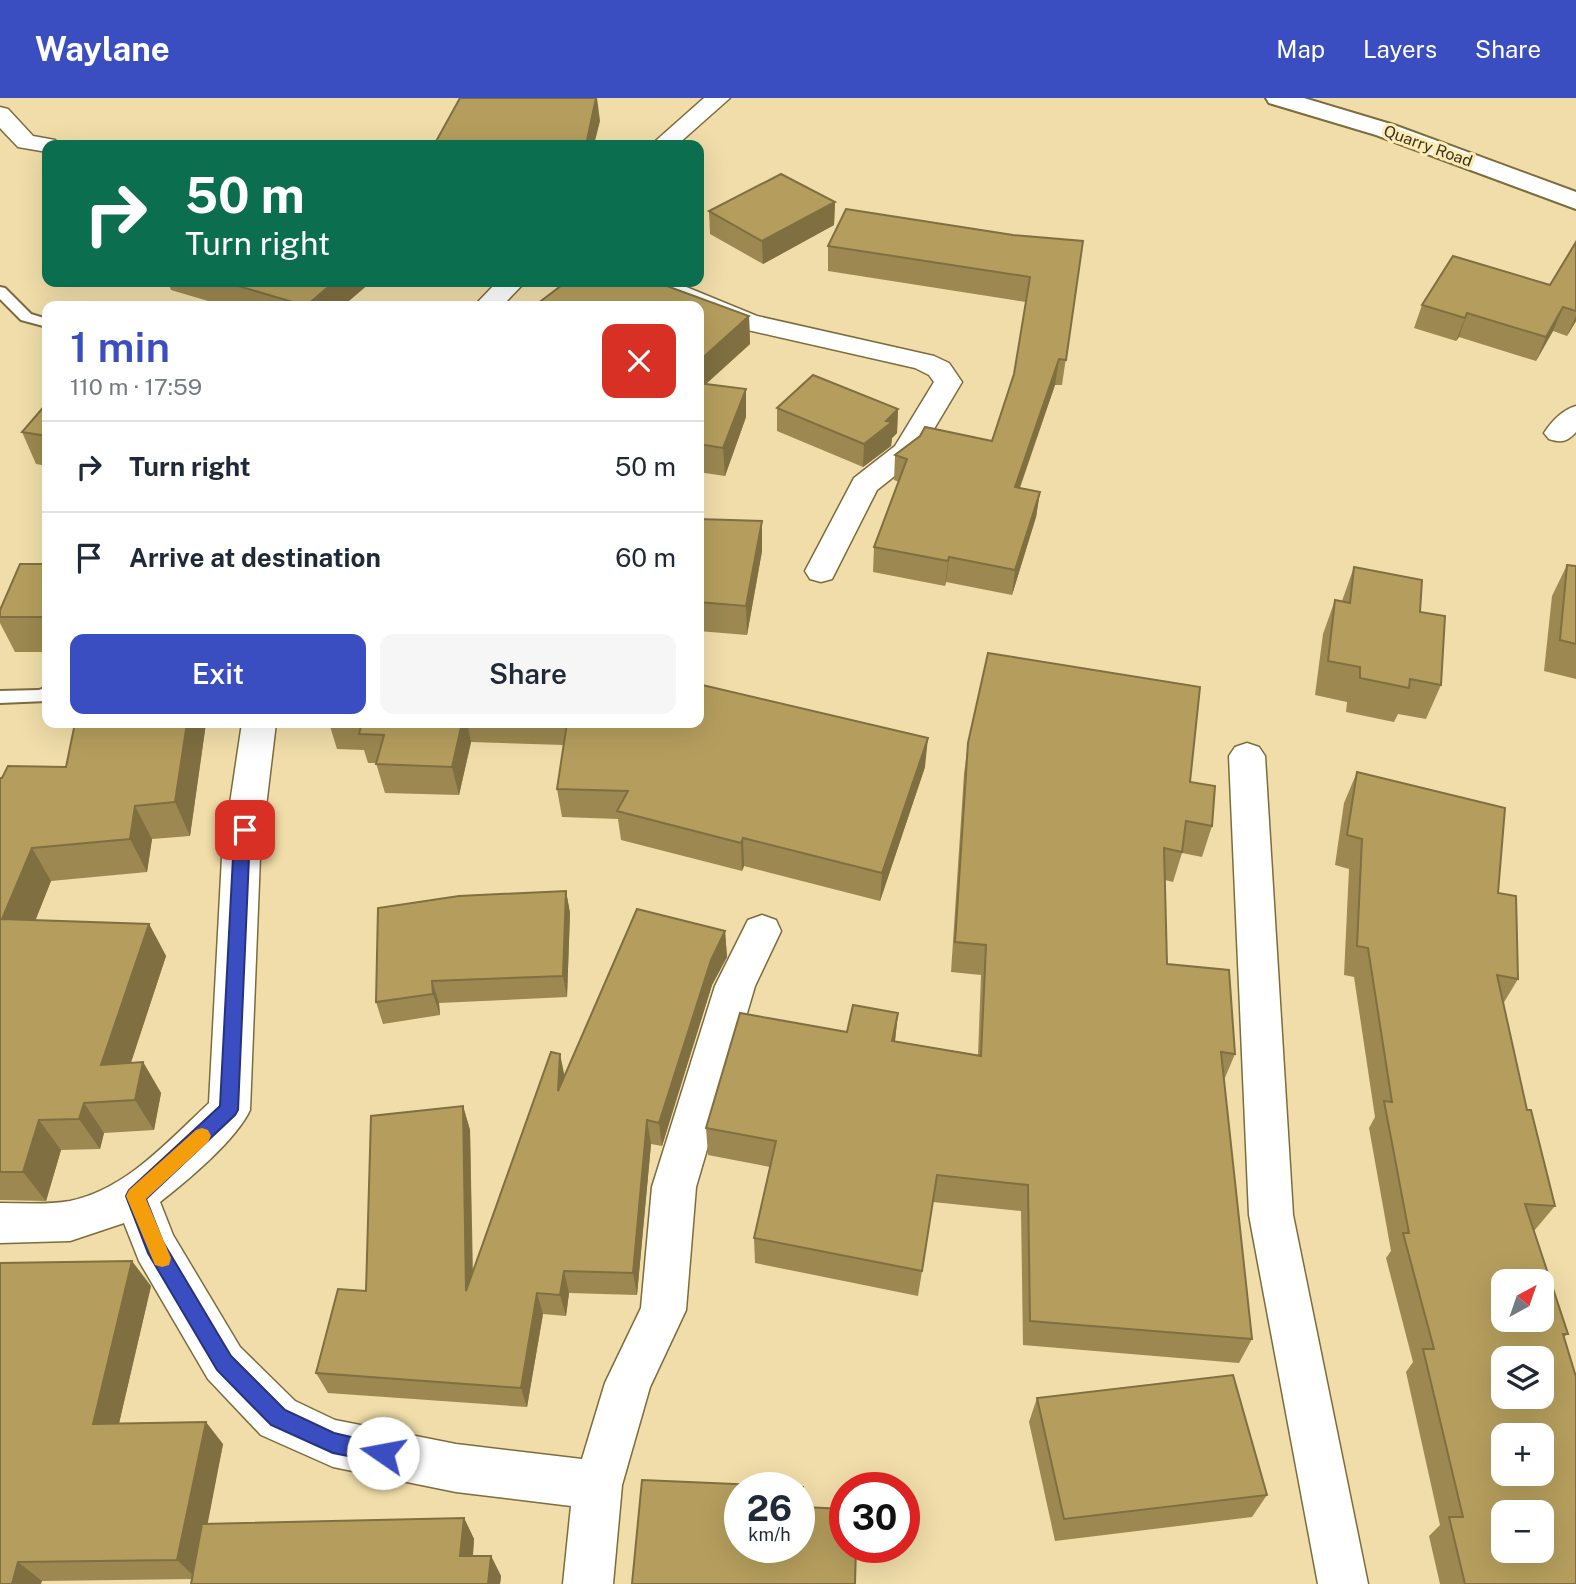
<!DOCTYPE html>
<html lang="en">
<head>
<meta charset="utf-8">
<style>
  body { margin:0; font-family:"Public Sans",sans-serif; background:#f6f6f7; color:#1f2937; height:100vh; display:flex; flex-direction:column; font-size:26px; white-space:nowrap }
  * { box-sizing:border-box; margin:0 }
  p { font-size:23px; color:#747a83 }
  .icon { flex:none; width:38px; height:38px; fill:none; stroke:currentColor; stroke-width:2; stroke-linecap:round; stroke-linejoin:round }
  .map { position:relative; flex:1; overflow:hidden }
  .side { position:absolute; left:42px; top:203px; width:662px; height:427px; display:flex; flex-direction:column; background:#fff; border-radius:14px; box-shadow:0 7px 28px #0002 }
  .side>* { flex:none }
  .banner { position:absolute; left:42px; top:42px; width:662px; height:147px; border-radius:14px; box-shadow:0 7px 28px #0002; background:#0b6e4f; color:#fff; overflow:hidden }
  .needle { width:46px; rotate:40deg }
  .controls { position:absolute; left:1491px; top:1171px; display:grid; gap:14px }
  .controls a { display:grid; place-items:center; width:63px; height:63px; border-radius:14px; background:#fff; box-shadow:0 7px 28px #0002; font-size:35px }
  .speed { position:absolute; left:724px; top:1374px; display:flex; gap:14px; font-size:35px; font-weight:700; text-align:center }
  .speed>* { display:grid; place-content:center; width:91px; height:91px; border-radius:50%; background:#fff; box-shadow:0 7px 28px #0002; line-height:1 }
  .speed small { font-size:18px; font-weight:400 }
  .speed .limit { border:10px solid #d22; background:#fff; color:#111 }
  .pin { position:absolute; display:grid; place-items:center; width:60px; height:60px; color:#fff; margin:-30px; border-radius:14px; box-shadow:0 4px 10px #0006 }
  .me { position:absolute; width:77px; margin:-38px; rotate:282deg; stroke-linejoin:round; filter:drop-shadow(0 0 5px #0008) }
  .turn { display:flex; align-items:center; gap:24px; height:147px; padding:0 28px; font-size:32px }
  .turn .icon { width:91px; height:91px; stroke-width:2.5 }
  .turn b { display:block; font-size:49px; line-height:60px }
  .round { display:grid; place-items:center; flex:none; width:74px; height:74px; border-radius:14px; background:#f6f6f7 }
  .headline { display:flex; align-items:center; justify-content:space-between; height:119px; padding:0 28px }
  h1 { font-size:42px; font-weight:600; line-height:52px; color:#3a4ec1 }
  .button { display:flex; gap:14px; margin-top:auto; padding:14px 28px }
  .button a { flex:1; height:80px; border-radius:14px; background:#3a4ec1; color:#fff; font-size:28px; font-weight:600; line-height:80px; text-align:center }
  .button a+a { background:#f6f6f7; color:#1f2937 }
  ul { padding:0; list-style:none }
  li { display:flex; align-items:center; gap:21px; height:91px; padding:0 28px; border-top:2px solid #e0e1e3 }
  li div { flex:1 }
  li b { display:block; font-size:26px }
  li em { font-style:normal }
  header { display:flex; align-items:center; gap:42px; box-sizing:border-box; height:98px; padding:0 35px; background:#3a4ec1; color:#fff }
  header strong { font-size:33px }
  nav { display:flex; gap:38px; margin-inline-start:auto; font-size:24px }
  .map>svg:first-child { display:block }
</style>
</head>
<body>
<header>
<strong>Waylane</strong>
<nav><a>Map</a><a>Layers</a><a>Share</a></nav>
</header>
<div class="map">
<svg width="1576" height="1486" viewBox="0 0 1576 1486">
  <rect width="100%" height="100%" fill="#f0dda9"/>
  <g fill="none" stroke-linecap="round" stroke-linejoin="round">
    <defs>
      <g id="lane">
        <polygon points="0,189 5,190 31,216 47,221 47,229 21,222 0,201"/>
        <polygon points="47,589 47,603 0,605 0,593 39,592"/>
      </g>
      <g id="street">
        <polygon points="704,0 730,0 677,47 651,47"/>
        <polygon points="0,9 8,11 33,38 55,42 59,47 47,47 47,54 18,49 0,30"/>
        <polygon points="497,184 525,184 502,208 474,208"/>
        <polygon points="638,184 674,184 757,218 934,258 949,265 962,284 916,361 877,392 832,481 821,484 810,481 805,473 854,380 895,348 934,284 929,277 915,270 739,230 698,213 698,208 687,208 642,190"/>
        <path d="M1576 308V334C1567 344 1561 345 1549 341L1544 335C1552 323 1562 312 1576 308Z"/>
        <path d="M242 625H276L260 759 250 1012C236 1042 187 1083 160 1104L173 1137 240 1249 295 1303 335 1322 456 1346 582 1361 605 1285 641 1210 652 1089 715 888 748 822 762 817 776 822 781 833 755 888 696 1089 686 1212 650 1289 622 1387 613 1486H563L571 1408 456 1394 333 1369 261 1337 208 1281 139 1163 124 1125 70 1143 0 1145V1105C23 1105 47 1107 70 1103 127 1091 168 1043 209 1005L222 759Z"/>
        <polygon points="1247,645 1259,649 1265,658 1293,1117 1368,1486 1318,1486 1249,1117 1229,658 1235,649"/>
      </g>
      <polygon id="secondary" points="1266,0 1304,0 1394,27 1576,94 1576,111 1376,37 1269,5"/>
    </defs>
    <use href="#lane" stroke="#7d6c3c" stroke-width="4"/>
    <use href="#street" stroke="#7d6c3c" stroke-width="3"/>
    <use href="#secondary" stroke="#7d6c3c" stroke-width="4"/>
    <use href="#lane" fill="#fff" fill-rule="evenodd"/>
    <use href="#street" fill="#fff" fill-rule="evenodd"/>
    <use href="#secondary" fill="#fff" fill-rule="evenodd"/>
  </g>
  <g fill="#9c8850">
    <polygon points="835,104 834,127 763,166 710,136 709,113"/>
    <polygon points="1013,137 1083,143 1062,287 1055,287 1020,390 1040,394 1036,419 1012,497 946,484 945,488 873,474 874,449 899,384 894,382 895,357 992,343 1014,276 1026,204 828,173 828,148"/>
    <polygon points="1576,144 1576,223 1567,238 1553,233 1536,263 1459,239 1456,243 1414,230 1422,207 1550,187"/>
    <polygon points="168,184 371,184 343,208 225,208 171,192"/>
    <polygon points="566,184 656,184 749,218 750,246 706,286 746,291 746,319 725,378 698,374 698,208 537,208 537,206"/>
    <polygon points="47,305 47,368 36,366 22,334"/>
    <polygon points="777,310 898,311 897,335 892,340 891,348 863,369 777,333"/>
    <polygon points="698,421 762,453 747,537 698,533"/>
    <polygon points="47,466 47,554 15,554 0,525 0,512"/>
    <polygon points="1567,467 1576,468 1576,581 1544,573 1552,498"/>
    <polygon points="1354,469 1420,514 1441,587 1426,621 1398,616 1394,624 1346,614 1347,604 1315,597 1323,536 1335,502 1342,503"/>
    <polygon points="75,625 206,625 190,738 152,741 147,774 51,783 35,822 149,826 166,858 131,965 143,964 161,995 154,1032 104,1035 100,1051 61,1052 46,1103 0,1102 0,680 66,669"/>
    <polygon points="329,625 698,625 925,669 880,803 744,768 742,773 621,742 618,721 562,719 557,691 564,647 471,644 459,697 385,695 376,665 368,665 364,652 337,651"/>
    <polygon points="968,645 1190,684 1212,728 1202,759 1182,755 1173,784 1165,782 1167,866 1235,956 1224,982 1252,1241 1239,1265 1023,1247 1021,1113 933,1104 918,1198 755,1165 754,1140 770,1069 708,1057 706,1030 847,934 898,915 895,943 978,957 981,877 951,874 964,676"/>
    <polygon points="1357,674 1498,795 1518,881 1503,906 1527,1012 1555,1108 1534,1133 1568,1236 1564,1239 1576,1486 1440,1486 1429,1438 1440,1427 1406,1274 1413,1264 1386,1160 1391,1153 1369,1030 1375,1019 1354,879 1344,877 1349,771 1335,767 1344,705"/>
    <polygon points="566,793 570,815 567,899 439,905 440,917 383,926 376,904"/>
    <polygon points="725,833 727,859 712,887 662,1048 651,1046 637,1197 569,1195 566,1218 543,1216 527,1309 328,1295 316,1275 366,1193 463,1008 470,1032 473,1173 564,979"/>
    <polygon points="151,1188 119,1325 223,1346 207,1426 464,1420 474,1441 473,1458 491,1458 501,1478 500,1486 191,1486 192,1481 42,1483 0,1486"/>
    <polygon points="1037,1300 1267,1397 1252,1419 1055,1443 1029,1324"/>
  </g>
  <g fill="#7f6f41">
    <polygon points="596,0 597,0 600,23 594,47 586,47"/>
    <polygon points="835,104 834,127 763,166 762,143"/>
    <polygon points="334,184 371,184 343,208 306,208"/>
    <polygon points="1563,209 1553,233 1536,263 1546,239"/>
    <polygon points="1467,215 1459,239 1456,243 1465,220"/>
    <polygon points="749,218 750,246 698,293 698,264"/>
    <polygon points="1576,218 1576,223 1567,238"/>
    <polygon points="1059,261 1055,287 1011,414 1015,389"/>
    <polygon points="746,291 746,319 725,378 723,350"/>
    <polygon points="898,311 897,335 892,340 891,348 863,369 864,346"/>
    <polygon points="1040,394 1036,419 1012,497 1015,472"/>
    <polygon points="762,423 762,453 747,537 746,508"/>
    <polygon points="949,459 946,484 945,488 948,463"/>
    <polygon points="187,625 206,625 190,738 175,704"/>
    <polygon points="462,625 467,625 471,644 459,697 452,669"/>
    <polygon points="928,640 925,669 880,803 882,775"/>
    <polygon points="135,708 152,741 147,774 130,741"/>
    <polygon points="743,740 744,768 742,773 741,745"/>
    <polygon points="32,750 51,783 23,854 2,821"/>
    <polygon points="566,793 570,815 567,899 563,878"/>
    <polygon points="149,826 166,858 120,997 101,967"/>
    <polygon points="725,833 727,859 712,887 662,1048 659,1025 711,862"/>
    <polygon points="432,883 439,905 440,917 433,896"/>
    <polygon points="898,915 895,943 892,943"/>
    <polygon points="560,956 565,980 558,993"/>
    <polygon points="143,964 161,995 154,1032 135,1002"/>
    <polygon points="84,1005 104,1035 100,1051 79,1021"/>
    <polygon points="463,1008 470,1032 473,1214 466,1193"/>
    <polygon points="39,1022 61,1052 46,1103 23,1074"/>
    <polygon points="647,1022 651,1046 637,1197 633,1175"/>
    <polygon points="132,1163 151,1188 114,1347 93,1326"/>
    <polygon points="564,1173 569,1195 566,1218 560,1197"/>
    <polygon points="537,1195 543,1216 527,1309 521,1290"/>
    <polygon points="206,1324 223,1346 197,1481 177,1462"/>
    <polygon points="464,1420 474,1441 471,1479 460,1458"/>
    <polygon points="491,1458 501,1478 500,1486 488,1486"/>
    <polygon points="18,1464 42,1483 41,1486 12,1486"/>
  </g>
  <g fill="#b59e5d" stroke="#7f6f41" stroke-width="2" fill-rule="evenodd">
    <polygon points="460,0 596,0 586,47 434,47"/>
    <polygon points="781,76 835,104 762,143 709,113"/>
    <polygon points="846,111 1013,137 1083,143 1066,262 1059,261 1015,389 1040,394 1015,472 949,459 948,463 874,449 907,361 895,357 920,338 925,329 992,343 1014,276 1030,179 828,148"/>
    <polygon points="1576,144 1576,213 1563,209 1546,239 1467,215 1465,220 1422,207 1453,158 1550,187"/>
    <polygon points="225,184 334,184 306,208"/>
    <polygon points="566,184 656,184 749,218 698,264 698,208 542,208 537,206"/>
    <polygon points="813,277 898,311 886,323 892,324 864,346 777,310"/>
    <polygon points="698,285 746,291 723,350 698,346"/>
    <polygon points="47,305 47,338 22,334"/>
    <polygon points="698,421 762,423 746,508 698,504"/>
    <polygon points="20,466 47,466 47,519 0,519 0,512"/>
    <polygon points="1567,467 1576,468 1576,546 1560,542"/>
    <polygon points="1354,469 1422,482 1420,514 1445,518 1441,587 1410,581 1409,590 1360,580 1360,569 1328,563 1335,502 1350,505"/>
    <polygon points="988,555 1200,589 1190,684 1215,688 1212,728 1186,723 1182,754 1164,750 1167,866 1229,872 1235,956 1221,954 1252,1241 1030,1223 1028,1087 937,1077 922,1173 754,1140 776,1043 706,1030 740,915 847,934 853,907 898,915 892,943 981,958 986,847 955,844 968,645"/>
    <polygon points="698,586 928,640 882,775 743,740 741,745 617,713 628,693 557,691 567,625 698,625"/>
    <polygon points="75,625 187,625 175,704 135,708 130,741 32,750 2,821 149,826 101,967 143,964 135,1002 84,1005 79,1021 39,1022 23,1074 0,1074 0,680 2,680 8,668 66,669"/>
    <polygon points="362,625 462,625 452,669 376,666 384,637 359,636"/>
    <path d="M1357 674 1505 710 1498 795 1516 798 1518 881 1497 877 1527 1012H1531L1555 1108 1525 1106 1568 1236H1563L1576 1279V1486H1465L1449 1419H1463L1423 1251H1434L1403 1135H1409L1384 1003 1392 1004 1368 850 1357 848 1362 741 1347 737ZM1503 1183H1542V1222H1503ZM1503 1260H1542V1298H1503ZM1503 1337H1542V1376H1503ZM1503 1414H1542V1452H1503Z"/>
    <polygon points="566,793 563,878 432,883 433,896 376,904 378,810 459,798"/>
    <polygon points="637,811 725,833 711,862 659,1025 647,1022 633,1175 564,1173 560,1197 537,1195 521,1290 316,1275 338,1191 366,1193 371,1018 463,1008 466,1193 551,954 560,956 558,993"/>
    <polygon points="132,1163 93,1326 206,1324 177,1462 18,1464 12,1486 0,1486 0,1165"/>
    <polygon points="1233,1277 1267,1397 1064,1421 1037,1300"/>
    <path d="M642 1382 803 1389V1409L845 1411V1449H856L855 1486H632ZM740 1390H800V1449H740Z"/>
    <polygon points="464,1420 460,1458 491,1458 488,1486 191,1486 202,1426"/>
  </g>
  <polygon fill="#3a4ec1" stroke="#26337d" stroke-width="2" points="245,726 253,732 249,759 238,1012 235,1017 146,1101 163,1144 231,1258 285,1312 334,1335 390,1348 393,1355 390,1362 383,1365 333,1355 271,1327 217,1272 148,1155 126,1098 129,1092 220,1008 233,759 237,732"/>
  <polygon fill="#f59e0b" points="202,1030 208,1032 211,1038 208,1044 146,1101 171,1160 169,1167 162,1169 155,1167 126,1098 129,1092 196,1032"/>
  <g text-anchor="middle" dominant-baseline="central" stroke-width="6" stroke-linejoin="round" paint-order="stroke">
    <g font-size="16" fill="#39321d" stroke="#fdebb6">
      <text transform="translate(1428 48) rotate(20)">Quarry Road</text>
    </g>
  </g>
</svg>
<div class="controls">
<a><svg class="needle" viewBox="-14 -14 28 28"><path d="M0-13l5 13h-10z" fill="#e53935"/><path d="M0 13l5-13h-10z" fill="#747a83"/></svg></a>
<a><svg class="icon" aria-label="layers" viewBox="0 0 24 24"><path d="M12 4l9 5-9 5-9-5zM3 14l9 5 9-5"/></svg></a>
<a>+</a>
<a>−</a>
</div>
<div class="speed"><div>26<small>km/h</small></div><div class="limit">30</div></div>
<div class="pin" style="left:245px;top:732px;background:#d93025"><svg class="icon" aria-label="arrive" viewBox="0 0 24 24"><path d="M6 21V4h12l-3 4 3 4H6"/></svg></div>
<svg class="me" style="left:383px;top:1355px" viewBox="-20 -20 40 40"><circle r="19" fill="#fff"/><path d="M0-13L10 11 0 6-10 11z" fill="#3a4ec1"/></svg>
<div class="banner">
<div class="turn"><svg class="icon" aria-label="right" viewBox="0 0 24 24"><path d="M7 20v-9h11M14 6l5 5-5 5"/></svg><div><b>50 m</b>Turn right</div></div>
</div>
<section class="side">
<div class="headline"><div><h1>1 min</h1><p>110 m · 17:59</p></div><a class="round" style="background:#d93025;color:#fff"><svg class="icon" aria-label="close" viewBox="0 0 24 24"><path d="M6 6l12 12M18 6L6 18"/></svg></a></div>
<ul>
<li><svg class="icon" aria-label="right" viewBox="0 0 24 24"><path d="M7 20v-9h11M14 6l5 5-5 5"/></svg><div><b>Turn right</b></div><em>50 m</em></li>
<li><svg class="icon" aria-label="arrive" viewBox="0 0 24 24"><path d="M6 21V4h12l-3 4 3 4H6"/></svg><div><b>Arrive at destination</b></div><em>60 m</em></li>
</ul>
<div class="button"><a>Exit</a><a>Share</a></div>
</section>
</div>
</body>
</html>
